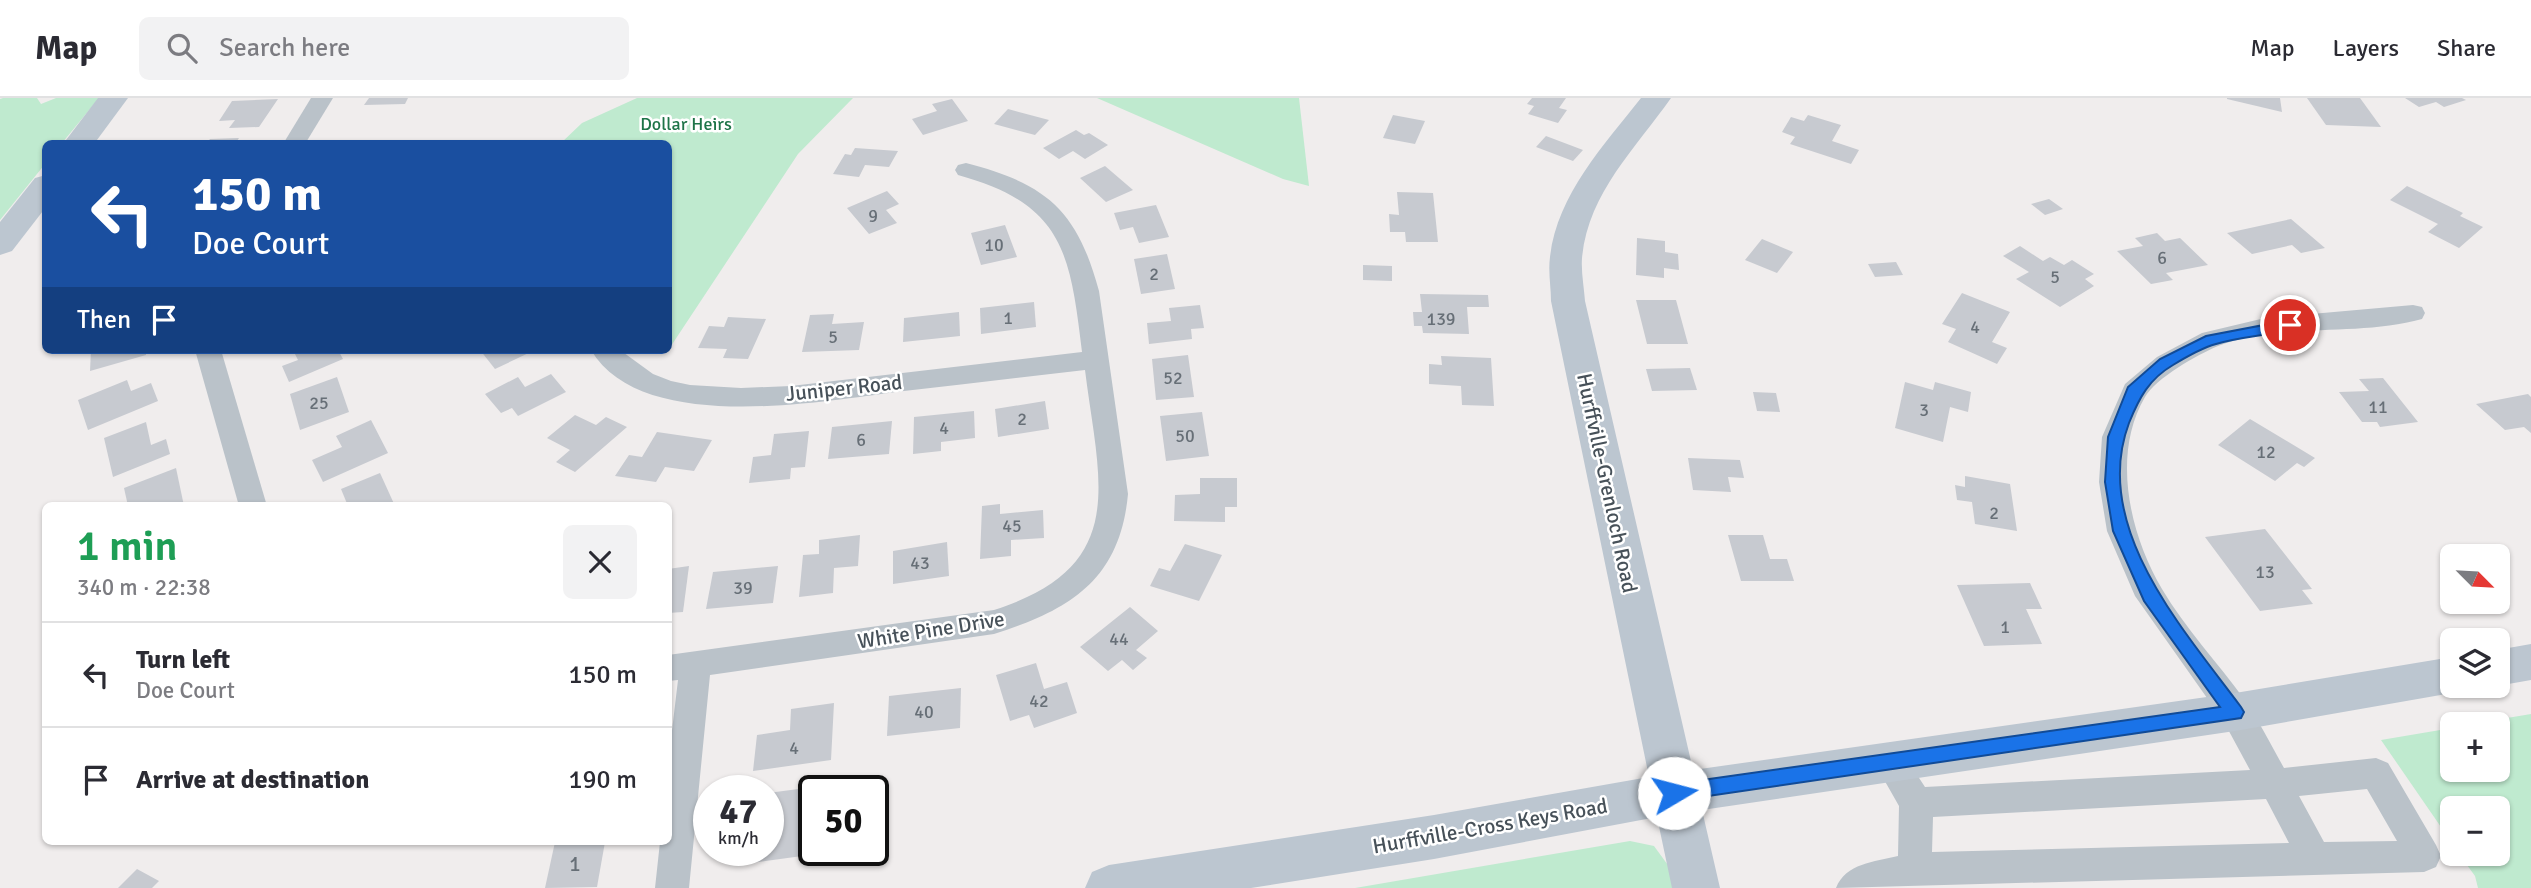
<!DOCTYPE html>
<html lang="en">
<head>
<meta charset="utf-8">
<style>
  body { margin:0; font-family:Signika,sans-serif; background:#f2f2f3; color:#2b2b33; height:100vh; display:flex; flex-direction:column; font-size:26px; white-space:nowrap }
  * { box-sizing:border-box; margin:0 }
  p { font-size:23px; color:#7c7c81 }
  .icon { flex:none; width:38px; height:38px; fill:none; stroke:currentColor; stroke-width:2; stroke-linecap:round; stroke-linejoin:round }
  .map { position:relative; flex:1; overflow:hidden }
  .drawer { position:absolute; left:42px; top:404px; width:630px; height:343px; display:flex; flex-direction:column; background:#fff; border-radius:10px; box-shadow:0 2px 5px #0004 }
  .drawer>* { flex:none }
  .top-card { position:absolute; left:42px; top:42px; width:630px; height:214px; border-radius:10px; box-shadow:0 2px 5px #0004; background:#1a4fa0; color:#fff; overflow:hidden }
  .needle { width:46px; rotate:114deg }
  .buttons { position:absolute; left:2440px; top:446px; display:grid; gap:14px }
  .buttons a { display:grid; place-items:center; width:70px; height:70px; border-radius:10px; background:#fff; box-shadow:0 2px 5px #0004; font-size:35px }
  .speed { position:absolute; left:693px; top:677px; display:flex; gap:14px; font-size:35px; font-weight:700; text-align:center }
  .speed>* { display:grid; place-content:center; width:91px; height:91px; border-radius:50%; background:#fff; box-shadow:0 2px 5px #0004; line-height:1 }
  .speed small { font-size:18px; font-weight:400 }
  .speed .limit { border:4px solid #111; border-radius:10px; background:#fff; color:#111 }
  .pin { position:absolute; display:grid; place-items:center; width:60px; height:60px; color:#fff; margin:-30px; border:4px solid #fff; border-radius:50%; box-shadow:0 2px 7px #0007 }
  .me { position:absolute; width:77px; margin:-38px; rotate:82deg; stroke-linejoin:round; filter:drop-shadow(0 0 5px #0008) }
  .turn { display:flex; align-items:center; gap:24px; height:147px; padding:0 35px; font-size:32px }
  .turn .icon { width:91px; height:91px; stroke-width:2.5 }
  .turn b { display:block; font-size:49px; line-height:60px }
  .then { display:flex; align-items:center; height:66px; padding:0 35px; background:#0003; gap:14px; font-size:26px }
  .round { display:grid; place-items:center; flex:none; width:74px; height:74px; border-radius:10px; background:#f2f2f3 }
  .summary { display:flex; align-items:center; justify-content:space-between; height:119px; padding:0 35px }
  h1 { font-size:42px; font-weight:600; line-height:52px; color:#1e9e55 }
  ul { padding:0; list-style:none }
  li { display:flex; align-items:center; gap:21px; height:105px; padding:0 35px; border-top:2px solid #e1e1e2 }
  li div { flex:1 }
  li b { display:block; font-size:26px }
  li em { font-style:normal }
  header { display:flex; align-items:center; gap:42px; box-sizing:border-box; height:98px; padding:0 35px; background:#fff; border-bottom:2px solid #e1e1e2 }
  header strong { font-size:33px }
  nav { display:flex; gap:38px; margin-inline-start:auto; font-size:24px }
  .search { width:490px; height:63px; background:#f2f2f3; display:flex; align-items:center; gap:18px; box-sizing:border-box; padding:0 24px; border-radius:10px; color:#7c7c81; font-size:26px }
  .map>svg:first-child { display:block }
</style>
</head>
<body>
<header>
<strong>Map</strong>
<div class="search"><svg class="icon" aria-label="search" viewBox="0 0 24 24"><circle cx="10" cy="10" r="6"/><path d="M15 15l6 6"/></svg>Search here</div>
<nav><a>Map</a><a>Layers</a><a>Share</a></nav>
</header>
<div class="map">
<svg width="2531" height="790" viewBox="0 0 2531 790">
  <rect width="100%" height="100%" fill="#f0eded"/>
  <g fill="#bfeacf">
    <polygon points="3,0 37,0 41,6 56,0 99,0 62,45 46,46 45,66 0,122 0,1"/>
    <polygon points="637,0 853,0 798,56 669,251 668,46 561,45 582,25"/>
    <polygon points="1097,0 1299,0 1309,88 1283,81"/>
    <polygon points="2531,616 2531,790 2478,790 2475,778 2459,756 2497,756 2497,710 2452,710 2452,745 2381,642 2452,630 2452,672 2497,672 2497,626 2471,626"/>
    <polygon points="1630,743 1654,748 1673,774 1676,790 1355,790"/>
  </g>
  <g fill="#c7cad0">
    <polygon points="369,0 408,0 405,6 364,7"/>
    <polygon points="1532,0 1566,0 1559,10 1567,12 1558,25 1528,16 1534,8 1527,6"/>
    <polygon points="2227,0 2280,0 2282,14 2227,1"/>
    <polygon points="2307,0 2360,0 2381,29 2326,27"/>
    <polygon points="2405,0 2462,0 2466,2 2444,9 2436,4 2419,9"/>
    <polygon points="278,1 259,29 229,30 235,22 219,23 232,3"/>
    <polygon points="952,1 968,23 923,37 912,21 937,13 932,6"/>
    <polygon points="1008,11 1049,22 1035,37 994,26"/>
    <polygon points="1393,17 1425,23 1415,46 1383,40"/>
    <polygon points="1808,17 1841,27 1832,43 1859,52 1851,66 1790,46 1795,39 1782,34 1791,19 1804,23"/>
    <polygon points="1076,32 1084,37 1089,35 1108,47 1085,61 1073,53 1059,61 1043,50"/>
    <polygon points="1546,38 1583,52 1573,63 1536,49"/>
    <polygon points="239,40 235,46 206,46 210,41"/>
    <polygon points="855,50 898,53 889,69 865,67 859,79 833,76 845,56 851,57"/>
    <polygon points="1105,68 1133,92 1106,104 1080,80"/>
    <polygon points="2407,88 2463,115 2460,118 2483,129 2459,150 2428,134 2438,126 2390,102"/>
    <polygon points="887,93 899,106 886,112 897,125 869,136 847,110"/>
    <polygon points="1397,94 1433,95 1438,144 1406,144 1405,134 1390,134 1389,116 1399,117"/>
    <polygon points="2049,101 2063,111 2045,117 2031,106"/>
    <polygon points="1156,107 1169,139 1139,145 1133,129 1120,132 1114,115"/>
    <polygon points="2291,121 2325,150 2301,155 2292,147 2252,156 2227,135"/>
    <polygon points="1005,127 1017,159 981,167 971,135"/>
    <polygon points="2157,135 2165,143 2180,140 2208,167 2166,175 2173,182 2151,186 2117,153 2143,148 2135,140"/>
    <polygon points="1637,140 1665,143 1665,154 1678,156 1679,172 1664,170 1664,180 1636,177"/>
    <polygon points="1762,141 1793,154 1777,175 1745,162"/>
    <polygon points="2020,148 2043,163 2050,159 2064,167 2072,162 2094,176 2085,181 2094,188 2060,209 2016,181 2029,174 2003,158"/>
    <polygon points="1167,156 1175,191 1141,196 1134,161"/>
    <polygon points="1896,164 1903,177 1875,179 1868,166"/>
    <polygon points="1363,167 1392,168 1392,183 1363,182"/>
    <polygon points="1962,195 2010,214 1992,244 2007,250 1997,266 1948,244 1956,231 1942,226"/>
    <polygon points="1420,196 1488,197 1489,209 1467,209 1469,236 1423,235 1422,228 1414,228 1413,214 1422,214"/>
    <polygon points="1636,202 1676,202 1688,246 1647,246"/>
    <polygon points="1034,204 1036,229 981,236 980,210"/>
    <polygon points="1200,207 1204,230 1191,231 1192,241 1149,246 1147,225 1171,223 1169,210"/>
    <polygon points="959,214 960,238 903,244 904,220"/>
    <polygon points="834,216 832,226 864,224 859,252 802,254 810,217"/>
    <polygon points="728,219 766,221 748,261 723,260 727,251 698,250 709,228 724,229"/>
    <polygon points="91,252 146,252 146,257 90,273"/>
    <polygon points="293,252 338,252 343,261 289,284 282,268 298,262"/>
    <polygon points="480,252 535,252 495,271"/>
    <polygon points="1188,257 1194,299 1156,302 1152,261"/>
    <polygon points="1441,258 1491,260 1494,308 1462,307 1461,288 1429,286 1429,266 1442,267"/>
    <polygon points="1690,270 1697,292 1652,293 1646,271"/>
    <polygon points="551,276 566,294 518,318 512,310 501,315 485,296 518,279 525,289"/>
    <polygon points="337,279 349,314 300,332 290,296"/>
    <polygon points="2383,280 2418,324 2380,329 2377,324 2362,324 2339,294 2369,293 2359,281"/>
    <polygon points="127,282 131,293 151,285 158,303 88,332 78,302"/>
    <polygon points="1905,284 1933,292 1935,284 1971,294 1968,314 1950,309 1943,344 1895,330"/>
    <polygon points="1753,294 1776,295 1780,314 1757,313"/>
    <polygon points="2528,296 2531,299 2531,335 2524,329 2505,332 2476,306"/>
    <polygon points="1045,303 1049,331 998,339 995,311"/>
    <polygon points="974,313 975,340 941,344 941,353 913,356 914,319"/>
    <polygon points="1202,314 1209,358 1166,363 1160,318"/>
    <polygon points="575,317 596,327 606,319 627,329 575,374 556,364 570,352 547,340"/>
    <polygon points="2250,321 2315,360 2304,369 2297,365 2275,383 2218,347"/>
    <polygon points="371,322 388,355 323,384 312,362 342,349 336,338"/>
    <polygon points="892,323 889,356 828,361 832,329"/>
    <polygon points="146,324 151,347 166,341 170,356 113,379 104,340"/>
    <polygon points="809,333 805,369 791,370 790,381 749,385 753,359 771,357 774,336"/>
    <polygon points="657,334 712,342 694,373 665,369 656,384 615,378 629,357 642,359"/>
    <polygon points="1688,360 1740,362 1744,380 1728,379 1731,394 1693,392"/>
    <polygon points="176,370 184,408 128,408 124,390"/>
    <polygon points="380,375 395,408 348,408 341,391"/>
    <polygon points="1965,378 2010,386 2017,433 1975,426 1972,404 1957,402 1955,387 1965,389"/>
    <polygon points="1200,380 1237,380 1237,409 1225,409 1225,424 1174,423 1175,397 1200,396"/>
    <polygon points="1000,406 1000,416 1043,412 1044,440 1011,442 1011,458 980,461 982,408"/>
    <polygon points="2265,431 2312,491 2302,492 2313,506 2260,513 2205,439"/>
    <polygon points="860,437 858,468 834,470 833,495 799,499 803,457 819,456 819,442"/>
    <polygon points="1728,437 1763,437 1770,461 1787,461 1794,483 1741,483"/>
    <polygon points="947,444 949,478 893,486 893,453"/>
    <polygon points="1185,446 1222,457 1199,503 1150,488 1159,470 1170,473"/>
    <polygon points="689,468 683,514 668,515 668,471"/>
    <polygon points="778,468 773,505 706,511 713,474"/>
    <polygon points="2030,485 2042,511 2026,511 2042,546 1984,548 1957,487"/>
    <polygon points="1130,509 1158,533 1136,552 1147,560 1133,572 1122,562 1108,573 1080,549"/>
    <polygon points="1036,565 1044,591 1067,584 1077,615 1034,630 1029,617 1010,623 996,577"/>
    <polygon points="961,590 960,630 887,638 889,598"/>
    <polygon points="834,605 831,662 753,673 757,637 790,632 791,611"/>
    <polygon points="806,690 802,758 751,765 752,752 768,752 768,695"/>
    <polygon points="555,744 605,744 597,789 545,790"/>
    <polygon points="137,771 159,783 152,790 118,790"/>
  </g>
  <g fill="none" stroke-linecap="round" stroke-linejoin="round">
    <g fill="#bac2c9" fill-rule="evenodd">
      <polygon points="311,0 333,0 305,46 283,46"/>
      <path d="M966 65C1047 86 1077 112 1099 193L1128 396C1120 482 1070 512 994 536L710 577 689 790H655L660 744H668V666L678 582 668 583V557L994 512C1131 468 1099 385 1085 272 1024 279 964 286 904 293 823 303 642 338 591 252H620L653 276 671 283 690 287 741 290 791 288 1082 254C1070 155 1064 106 958 77L955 72 958 67Z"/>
      <path d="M2413 207 2422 209 2425 215 2422 221C2358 239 2281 224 2218 248 2197 257 2156 280 2145 299 2111 357 2130 437 2162 491 2185 530 2218 565 2244 601 2259 623 2271 647 2284 670L2376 660 2388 665 2436 747 2441 758 2436 769 2424 774 1836 790C1846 765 1874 764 1898 758L1899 708 1874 664 1878 654 1890 649 1902 654 1925 689 2250 672 2224 624 2135 498 2107 433 2099 384 2102 339 2125 286 2157 259 2202 235 2265 220ZM2367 691 2397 743 2324 744 2299 698ZM2266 701 2289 745 1932 754 1933 719Z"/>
      <polygon points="195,252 221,252 267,408 239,408"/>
    </g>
    <g fill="#bcc6d0" fill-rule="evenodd">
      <polygon points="98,0 128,0 94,46 63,46"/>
      <path d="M1641 0H1671C1636 50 1588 95 1582 160 1581 174 1584 189 1585 203L1693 672 2235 595 2452 559V588L2467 590 2452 595 2235 633 1702 712 1720 790H1672L1657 719 1434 761 1251 790H1085L1092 774 1109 767 1434 717 1649 679 1551 203C1551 189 1548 174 1550 159 1557 97 1604 47 1641 0Z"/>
      <polygon points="46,77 46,109 12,153 0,157 0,124 35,80"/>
      <polygon points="2531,546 2531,582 2497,588 2497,552"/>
    </g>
  </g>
  <path fill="#1a73e8" stroke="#114b97" stroke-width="2" d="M2290 222 2297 227 2295 230C2269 238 2242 238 2216 246 2202 250 2186 259 2173 267 2149 281 2139 300 2129 325 2090 429 2184 532 2241 609L2244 614 2241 620 1674 703 1667 701 1664 695 1667 689 1674 686 2220 609 2144 503 2113 433 2105 384 2108 339 2128 289 2160 261 2206 238Z"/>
  <g text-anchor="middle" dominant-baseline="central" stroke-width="5" stroke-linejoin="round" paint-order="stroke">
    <g font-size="18" fill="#1e7448" stroke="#fff">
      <text x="686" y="26">Dollar Heirs</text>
    </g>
    <g font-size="18" fill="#676f77">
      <text x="873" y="118">9</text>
      <text x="994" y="147">10</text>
      <text x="2162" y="160">6</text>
      <text x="1154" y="176">2</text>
      <text x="2055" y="179">5</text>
      <text x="1008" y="220">1</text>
      <text x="1441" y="221">139</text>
      <text x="1975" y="229">4</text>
      <text x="833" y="239">5</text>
      <text x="1173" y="280">52</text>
      <text x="319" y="305">25</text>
      <text x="2378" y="309">11</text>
      <text x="1924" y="312">3</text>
      <text x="1022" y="321">2</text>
      <text x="944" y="330">4</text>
      <text x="1185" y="338">50</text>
      <text x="861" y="342">6</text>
      <text x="2266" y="354">12</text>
      <text x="1994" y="415">2</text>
      <text x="1012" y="428">45</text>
      <text x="920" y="465">43</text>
      <text x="2265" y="474">13</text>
      <text x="743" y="490">39</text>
      <text x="2005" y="529">1</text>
      <text x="1119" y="541">44</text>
      <text x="1039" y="603">42</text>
      <text x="924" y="614">40</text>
      <text x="794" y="650">4</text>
    </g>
    <g font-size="21" fill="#475159" stroke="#fff">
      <text transform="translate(844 290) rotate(-6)">Juniper Road</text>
      <text transform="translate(1607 385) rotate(78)">Hurffville-Grenloch Road</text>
      <text transform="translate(931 532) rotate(-9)">White Pine Drive</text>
      <text transform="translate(1490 728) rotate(-10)">Hurffville-Cross Keys Road</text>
    </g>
    <g font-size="21" fill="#676f77">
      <text x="575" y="766">1</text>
    </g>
  </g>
</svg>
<div class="buttons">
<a><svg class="needle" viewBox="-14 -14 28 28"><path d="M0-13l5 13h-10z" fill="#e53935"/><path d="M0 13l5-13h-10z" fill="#7c7c81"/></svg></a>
<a><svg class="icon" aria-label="layers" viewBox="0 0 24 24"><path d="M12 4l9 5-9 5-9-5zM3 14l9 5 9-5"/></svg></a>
<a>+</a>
<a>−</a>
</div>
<div class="speed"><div>47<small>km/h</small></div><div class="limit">50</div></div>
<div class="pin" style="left:2290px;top:227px;background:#d93025"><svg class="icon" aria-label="arrive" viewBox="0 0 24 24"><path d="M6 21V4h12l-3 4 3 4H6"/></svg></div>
<svg class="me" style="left:1674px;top:695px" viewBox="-20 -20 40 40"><circle r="19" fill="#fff"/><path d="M0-13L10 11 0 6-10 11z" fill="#1a73e8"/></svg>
<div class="top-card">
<div class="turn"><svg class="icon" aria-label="left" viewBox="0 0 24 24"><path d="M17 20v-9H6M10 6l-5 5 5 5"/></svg><div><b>150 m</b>Doe Court</div></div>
<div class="then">Then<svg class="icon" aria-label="arrive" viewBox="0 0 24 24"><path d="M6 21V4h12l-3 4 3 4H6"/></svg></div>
</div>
<section class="drawer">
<div class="summary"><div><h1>1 min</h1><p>340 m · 22:38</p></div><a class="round"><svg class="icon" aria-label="close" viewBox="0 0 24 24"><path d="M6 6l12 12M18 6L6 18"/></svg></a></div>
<ul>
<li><svg class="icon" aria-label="left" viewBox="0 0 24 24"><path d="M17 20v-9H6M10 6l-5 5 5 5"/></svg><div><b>Turn left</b><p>Doe Court</p></div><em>150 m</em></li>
<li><svg class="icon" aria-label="arrive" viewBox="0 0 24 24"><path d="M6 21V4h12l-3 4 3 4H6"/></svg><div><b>Arrive at destination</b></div><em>190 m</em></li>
</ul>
</section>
</div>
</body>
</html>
